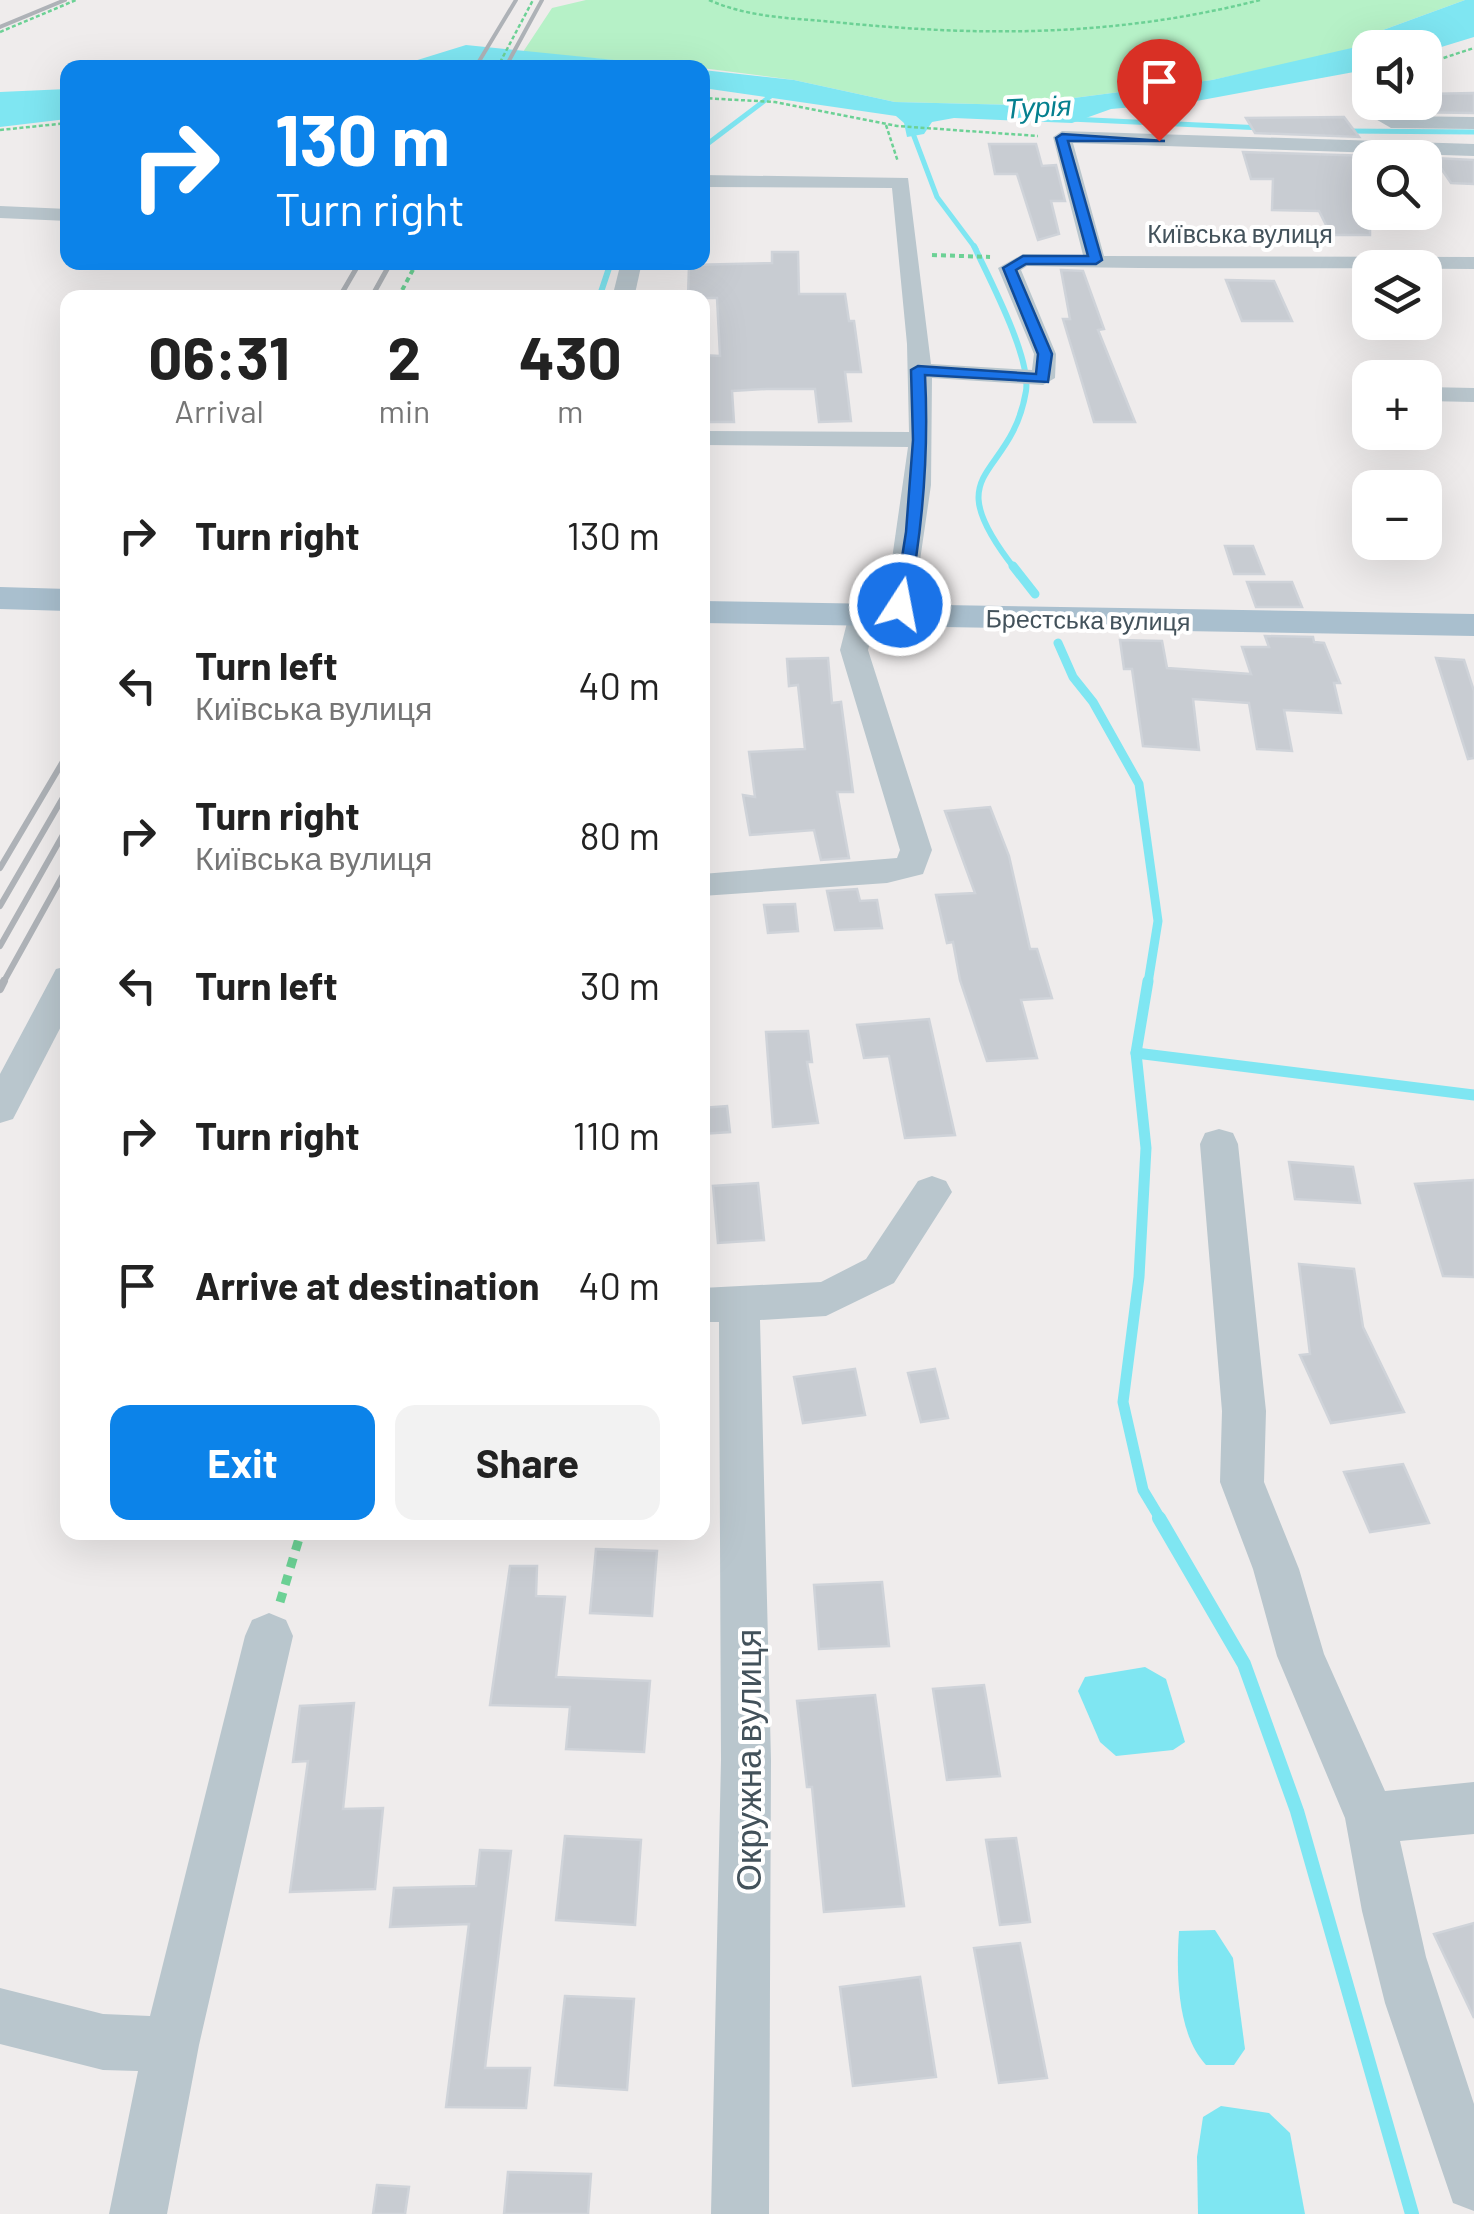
<!DOCTYPE html>
<html lang="en">
<head>
<meta charset="utf-8">
<style>
  body { margin:0; font-family:Barlow,sans-serif; background:#f2f2f2; color:#222; height:100vh; display:flex; flex-direction:column; font-size:38px; white-space:nowrap }
  * { box-sizing:border-box; margin:0 }
  p { font-size:32px; color:#767676 }
  .icon { flex:none; width:55px; height:55px; fill:none; stroke:currentColor; stroke-width:2; stroke-linecap:round; stroke-linejoin:round }
  .map { position:relative; flex:1; overflow:hidden }
  .sheet { position:absolute; left:60px; top:290px; width:650px; height:1250px; display:flex; flex-direction:column; background:#fff; border-radius:20px; box-shadow:0 10px 40px #0002 }
  .sheet>* { flex:none }
  .banner { position:absolute; left:60px; top:60px; width:650px; height:210px; border-radius:20px; box-shadow:0 10px 40px #0002; background:#0c83e9; color:#fff; overflow:hidden }
  .fabs { position:absolute; left:1352px; top:30px; display:grid; gap:20px }
  .fabs a { display:grid; place-items:center; width:90px; height:90px; border-radius:20px; background:#fff; box-shadow:0 10px 40px #0002; font-size:50px }
  .pin { position:absolute; display:grid; place-items:center; width:85px; height:85px; color:#fff; margin:-102px -42px; border-radius:50% 50% 50% 0; rotate:-45deg; box-shadow:0 0 10px #0007 }
  .pin .icon { rotate:45deg }
  .me { position:absolute; width:110px; margin:-55px; rotate:11deg; stroke-linejoin:round; filter:drop-shadow(0 0 8px #0008) }
  .turn { display:flex; align-items:center; gap:35px; height:210px; padding:0 50px; font-size:45px }
  .turn .icon { width:130px; height:130px; stroke-width:2.5 }
  .turn b { display:block; font-size:70px; line-height:85px }
  .eta { display:flex; justify-content:space-evenly; align-items:center; height:170px; text-align:center }
  .eta b { font-size:60px; font-weight:700; line-height:70px }
  .primary-button { display:flex; gap:20px; margin-top:auto; padding:20px 50px }
  .primary-button a { flex:1; height:115px; border-radius:20px; background:#0c83e9; color:#fff; font-size:40px; font-weight:700; line-height:115px; text-align:center }
  .primary-button a+a { background:#f2f2f2; color:#222 }
  ul { padding:0; list-style:none }
  li { display:flex; align-items:center; gap:30px; height:150px; padding:0 50px }
  li div { flex:1 }
  li b { display:block; font-size:38px }
  li em { font-style:normal }
  .map>svg:first-child { display:block }
</style>
</head>
<body>
<div class="map">
<svg width="1474" height="2214" viewBox="0 0 1474 2214">
  <rect width="100%" height="100%" fill="#efecec"/>
  <polygon fill="#b6f1c7" points="586,0 1465,0 1383,30 1369,44 1310,59 1212,80 1020,105 895,102 794,80 702,68 523,52 552,8"/>
  <g fill="#7fe6f2">
    <polygon points="1465,0 1474,0 1474,37 1425,52 1425,48 1370,48 1370,67 1354,72 1191,102 1111,109 1072,123 954,118 932,122 924,134 907,137 904,123 896,116 703,88 703,70 794,80 895,102 1020,105 1212,80 1369,44 1383,30"/>
    <polygon points="466,45 684,67 557,68 528,63 365,67 411,62"/>
    <polygon points="67,89 67,119 0,127 0,92"/>
    <polygon points="1145,1667 1166,1679 1185,1742 1173,1750 1116,1756 1100,1742 1078,1691 1085,1677"/>
    <path d="M1215 1930 1233 1958 1245 2049 1234 2065H1206C1177 2034 1176 1973 1179 1931Z"/>
    <polygon points="1221,2106 1269,2113 1290,2133 1305,2214 1198,2214 1197,2157 1203,2117"/>
  </g>
  <g fill="none" stroke-linecap="round" stroke-linejoin="round">
    <g stroke="#7fe6f2" stroke-width="5">
      <polyline points="1070,119 1263,128"/>
      <polyline points="909,123 937,197 976,249"/>
      <polyline points="1345,131 1474,132"/>
      <polyline points="702,148 776,92"/>
    </g>
    <g stroke="#7fe6f2" stroke-width="6">
      <path d="M974 246C989 278 1031 357 1026 391 1011 482 934 466 1015 569"/>
      <polyline points="599,298 611,262"/>
    </g>
    <g stroke="#7fe6f2" stroke-width="9">
      <polyline points="1013,566 1035,594"/>
      <polyline points="1058,643 1073,677 1093,702 1139,784 1158,921 1148,983"/>
    </g>
    <g stroke="#7fe6f2" stroke-width="11">
      <polyline points="1148,981 1136,1053 1146,1148 1139,1277 1123,1402 1143,1490 1161,1520"/>
      <polyline points="1136,1053 1474,1095"/>
    </g>
    <polyline stroke="#7fe6f2" stroke-width="14" points="1159,1518 1244,1664 1297,1811 1412,2214"/>
  </g>
  <g fill="#c8ccd2" stroke="#cfd3d9" stroke-width="2.5">
    <polygon points="1474,93 1474,113 1402,112 1395,102 1425,102 1425,94"/>
    <polygon points="1344,117 1359,137 1255,133 1246,118"/>
    <polygon points="989,144 1036,144 1042,166 1056,165 1065,201 1051,201 1059,234 1038,240 1017,174 995,174"/>
    <polygon points="1243,152 1370,156 1370,235 1331,235 1319,211 1272,210 1273,179 1251,179"/>
    <polygon points="1434,158 1474,160 1474,184 1451,183"/>
    <polygon points="772,252 798,252 799,294 845,294 849,321 854,321 861,372 845,372 851,421 819,422 815,389 766,389 732,391 734,422 702,422 702,355 720,356 717,298 688,298 689,265 772,263"/>
    <polygon points="1061,270 1083,271 1104,329 1098,330 1135,422 1094,422 1063,319 1070,319"/>
    <polygon points="1226,280 1274,281 1292,321 1242,321"/>
    <polygon points="1225,546 1253,546 1264,574 1234,574"/>
    <polygon points="1247,582 1292,582 1302,607 1256,607"/>
    <polygon points="1265,636 1313,637 1314,642 1324,643 1340,683 1334,683 1341,713 1284,710 1292,751 1257,749 1249,703 1193,699 1199,750 1143,746 1132,669 1124,669 1120,640 1162,641 1167,668 1251,674 1242,647 1269,647"/>
    <polygon points="828,658 832,703 841,702 853,792 837,792 849,858 821,860 814,830 750,835 743,795 755,797 749,752 805,749 798,685 789,686 787,659"/>
    <polygon points="1436,658 1464,660 1474,691 1474,758 1468,759"/>
    <polygon points="990,807 1009,856 1030,949 1037,949 1052,998 1021,1000 1037,1058 987,1061 960,980 953,942 947,943 936,895 975,893 945,811"/>
    <polygon points="857,889 860,901 877,900 882,928 835,930 827,891"/>
    <polygon points="795,904 798,931 768,933 764,905"/>
    <polygon points="929,1019 955,1135 905,1138 889,1056 864,1058 857,1025"/>
    <polygon points="808,1031 812,1062 807,1062 818,1123 773,1127 766,1032"/>
    <polygon points="727,1106 730,1132 702,1134 702,1108"/>
    <polygon points="1289,1162 1353,1167 1360,1203 1295,1199"/>
    <polygon points="1474,1180 1474,1277 1443,1276 1415,1184"/>
    <polygon points="758,1183 764,1240 718,1243 713,1186"/>
    <polygon points="1299,1264 1354,1269 1363,1327 1404,1412 1331,1423 1300,1355 1310,1354"/>
    <polygon points="855,1369 865,1415 803,1423 794,1377"/>
    <polygon points="935,1369 948,1418 921,1422 908,1373"/>
    <polygon points="1403,1464 1429,1523 1370,1532 1344,1472"/>
    <polygon points="596,1549 657,1551 652,1616 590,1613"/>
    <polygon points="510,1566 537,1566 536,1596 565,1597 556,1677 650,1681 644,1752 566,1749 570,1707 490,1705"/>
    <polygon points="882,1582 889,1646 819,1649 814,1585"/>
    <polygon points="984,1685 1000,1776 947,1780 933,1689"/>
    <polygon points="875,1695 904,1906 824,1912 812,1787 807,1787 797,1701"/>
    <polygon points="354,1703 343,1809 383,1808 375,1889 290,1892 308,1761 293,1762 300,1706"/>
    <polygon points="565,1836 641,1840 635,1925 556,1920"/>
    <polygon points="1016,1838 1030,1922 1000,1925 986,1840"/>
    <polygon points="480,1850 511,1851 485,2068 530,2068 526,2108 446,2107 469,1924 390,1927 394,1888 476,1886"/>
    <polygon points="1474,1923 1474,2018 1434,1934"/>
    <polygon points="1020,1943 1047,2078 999,2083 974,1948"/>
    <polygon points="920,1977 936,2077 853,2086 840,1987"/>
    <polygon points="565,1996 634,1999 627,2090 555,2085"/>
    <polygon points="508,2172 591,2174 588,2214 504,2214"/>
    <polygon points="377,2185 409,2187 405,2214 373,2214"/>
  </g>
  <g fill="none" stroke-linecap="round" stroke-linejoin="round">
    <g stroke="#6cd195" stroke-width="2.5" stroke-dasharray="4 2.5" stroke-linecap="butt">
      <path d="M709 0C752 19 798 18 844 23 987 37 1120 36 1260 0"/>
      <polyline points="0,32 76,0"/>
      <polyline points="1425,64 1474,48"/>
      <polyline points="497,68 533,0"/>
      <polyline points="1363,95 1362,80 1370,78"/>
      <polyline points="702,98 775,102 897,126 1038,136"/>
      <polyline points="886,125 898,162"/>
      <polyline points="0,130 68,123"/>
    </g>
    <g stroke="#6cd195" stroke-width="4" stroke-dasharray="5 4" stroke-linecap="butt">
      <polyline points="932,255 990,257"/>
      <polyline points="398,298 417,262"/>
    </g>
    <polyline stroke="#6cd195" stroke-width="9" stroke-dasharray="10 8" stroke-linecap="butt" points="280,1602 301,1532"/>
    <g fill="#b9c6cd" fill-rule="evenodd">
      <polygon points="1373,105 1395,116 1474,117 1474,129 1391,128 1367,114 1367,106"/>
      <path d="M1062 131 1474 144V156L1073 143 1104 256 1474 257V269C1327 267 1177 270 1027 266L1021 270 1056 354 1055 378 1043 385 932 378 931 485 912 615 908 621H888L884 615 908 447 702 445V431L909 432 907 344 892 188 702 187V175L908 178 931 364 1032 370 1034 354 998 268 1023 254 1083 255 1053 137Z"/>
      <polygon points="0,206 68,209 68,221 0,218"/>
      <polygon points="621,262 642,262 634,298 612,298"/>
      <polygon points="1425,387 1474,388 1474,402 1425,401"/>
      <polygon points="863,607 877,615 868,650 932,850 923,874 887,883 702,896 702,874 897,858 900,850 840,650 849,615"/>
      <polygon points="68,966 68,1013 13,1119 0,1123 0,1074 56,969"/>
      <polygon points="1219,1129 1233,1133 1238,1144 1266,1411 1264,1482 1299,1569 1324,1654 1385,1791 1474,1782 1474,1834 1400,1841 1426,1957 1474,2104 1474,2211 1453,2203 1385,2003 1362,1911 1345,1818 1277,1656 1253,1569 1220,1482 1222,1411 1200,1144 1205,1133"/>
      <polygon points="932,1176 946,1181 952,1192 894,1283 826,1316 760,1320 771,1760 769,2214 711,2214 721,1760 719,1322 702,1322 702,1288 821,1282 866,1259 918,1181"/>
      <polygon points="269,1613 286,1620 293,1636 199,2045 167,2214 109,2214 138,2071 103,2070 0,2044 0,1988 103,2014 150,2016 245,1636 252,1620"/>
    </g>
    <g fill="#a9bfce" fill-rule="evenodd">
      <polygon points="0,587 68,589 68,611 0,609"/>
      <polygon points="702,601 1474,614 1474,636 702,623"/>
    </g>
    <g stroke="#aeb2b7" stroke-width="4">
      <polyline points="0,27 65,0"/>
      <polyline points="475,68 516,0"/>
      <polyline points="505,68 542,0"/>
    </g>
    <g stroke="#aeb2b7" stroke-width="5">
      <polyline points="339,298 360,262"/>
      <polyline points="371,298 391,262"/>
    </g>
    <g stroke="#aeb2b7" stroke-width="6">
      <polyline points="0,868 68,753"/>
      <polyline points="0,906 68,789"/>
      <polyline points="0,946 68,826"/>
      <polyline points="3,983 68,866"/>
    </g>
    <polyline stroke="#aeb2b7" stroke-width="8" points="0,989 4,981"/>
  </g>
  <path fill="#1a73e8" stroke="#114b97" stroke-width="2.5" d="M1062 134 1165 141H1068L1102 260 1096 264H1026L1016 270 1052 354 1048 382 925 375C929 454 923 528 908 605L894 608 906 532 913 440 911 370 918 366 1036 374 1038 354 1003 268 1023 256H1088L1056 138Z"/>
  <g text-anchor="middle" dominant-baseline="central" stroke-width="8" stroke-linejoin="round" paint-order="stroke">
    <g font-size="25" fill="#43525b" stroke="#fff">
      <text x="1240" y="233">Київська вулиця</text>
      <text transform="translate(1088 619) rotate(1)">Брестська вулиця</text>
    </g>
    <g font-size="28" font-style="italic" fill="#05808f" stroke="#fff">
      <text transform="translate(1038 106) rotate(-3)">Турія</text>
    </g>
    <g font-size="35" fill="#43525b" stroke="#fff">
      <text transform="translate(747 1760) rotate(-90)">Окружна вулиця</text>
    </g>
  </g>
</svg>
<div class="fabs">
<a><svg class="icon" aria-label="sound" viewBox="0 0 24 24"><path d="M4 9h4l5-4v14l-5-4H4zM17 9q2 3 0 6"/></svg></a>
<a><svg class="icon" aria-label="search" viewBox="0 0 24 24"><circle cx="10" cy="10" r="6"/><path d="M15 15l6 6"/></svg></a>
<a><svg class="icon" aria-label="layers" viewBox="0 0 24 24"><path d="M12 4l9 5-9 5-9-5zM3 14l9 5 9-5"/></svg></a>
<a>+</a>
<a>−</a>
</div>
<div class="pin" style="left:1159px;top:141px;background:#d93025"><svg class="icon" aria-label="arrive" viewBox="0 0 24 24"><path d="M6 21V4h12l-3 4 3 4H6"/></svg></div>
<svg class="me" style="left:900px;top:605px" viewBox="-20 -20 40 40"><circle r="17" fill="#1a73e8" stroke="#fff" stroke-width="3"/><path d="M0-11L8 9 0 5-8 9z" fill="#fff"/></svg>
<div class="banner">
<div class="turn"><svg class="icon" aria-label="right" viewBox="0 0 24 24"><path d="M7 20v-9h11M14 6l5 5-5 5"/></svg><div><b>130 m</b>Turn right</div></div>
</div>
<section class="sheet">
<div class="eta">
<div><b>06:31</b><p>Arrival</p></div>
<div><b>2</b><p>min</p></div>
<div><b>430</b><p>m</p></div>
</div>
<ul>
<li><svg class="icon" aria-label="right" viewBox="0 0 24 24"><path d="M7 20v-9h11M14 6l5 5-5 5"/></svg><div><b>Turn right</b></div><em>130 m</em></li>
<li><svg class="icon" aria-label="left" viewBox="0 0 24 24"><path d="M17 20v-9H6M10 6l-5 5 5 5"/></svg><div><b>Turn left</b><p>Київська вулиця</p></div><em>40 m</em></li>
<li><svg class="icon" aria-label="right" viewBox="0 0 24 24"><path d="M7 20v-9h11M14 6l5 5-5 5"/></svg><div><b>Turn right</b><p>Київська вулиця</p></div><em>80 m</em></li>
<li><svg class="icon" aria-label="left" viewBox="0 0 24 24"><path d="M17 20v-9H6M10 6l-5 5 5 5"/></svg><div><b>Turn left</b></div><em>30 m</em></li>
<li><svg class="icon" aria-label="right" viewBox="0 0 24 24"><path d="M7 20v-9h11M14 6l5 5-5 5"/></svg><div><b>Turn right</b></div><em>110 m</em></li>
<li><svg class="icon" aria-label="arrive" viewBox="0 0 24 24"><path d="M6 21V4h12l-3 4 3 4H6"/></svg><div><b>Arrive at destination</b></div><em>40 m</em></li>
</ul>
<div class="primary-button"><a>Exit</a><a>Share</a></div>
</section>
</div>
</body>
</html>
